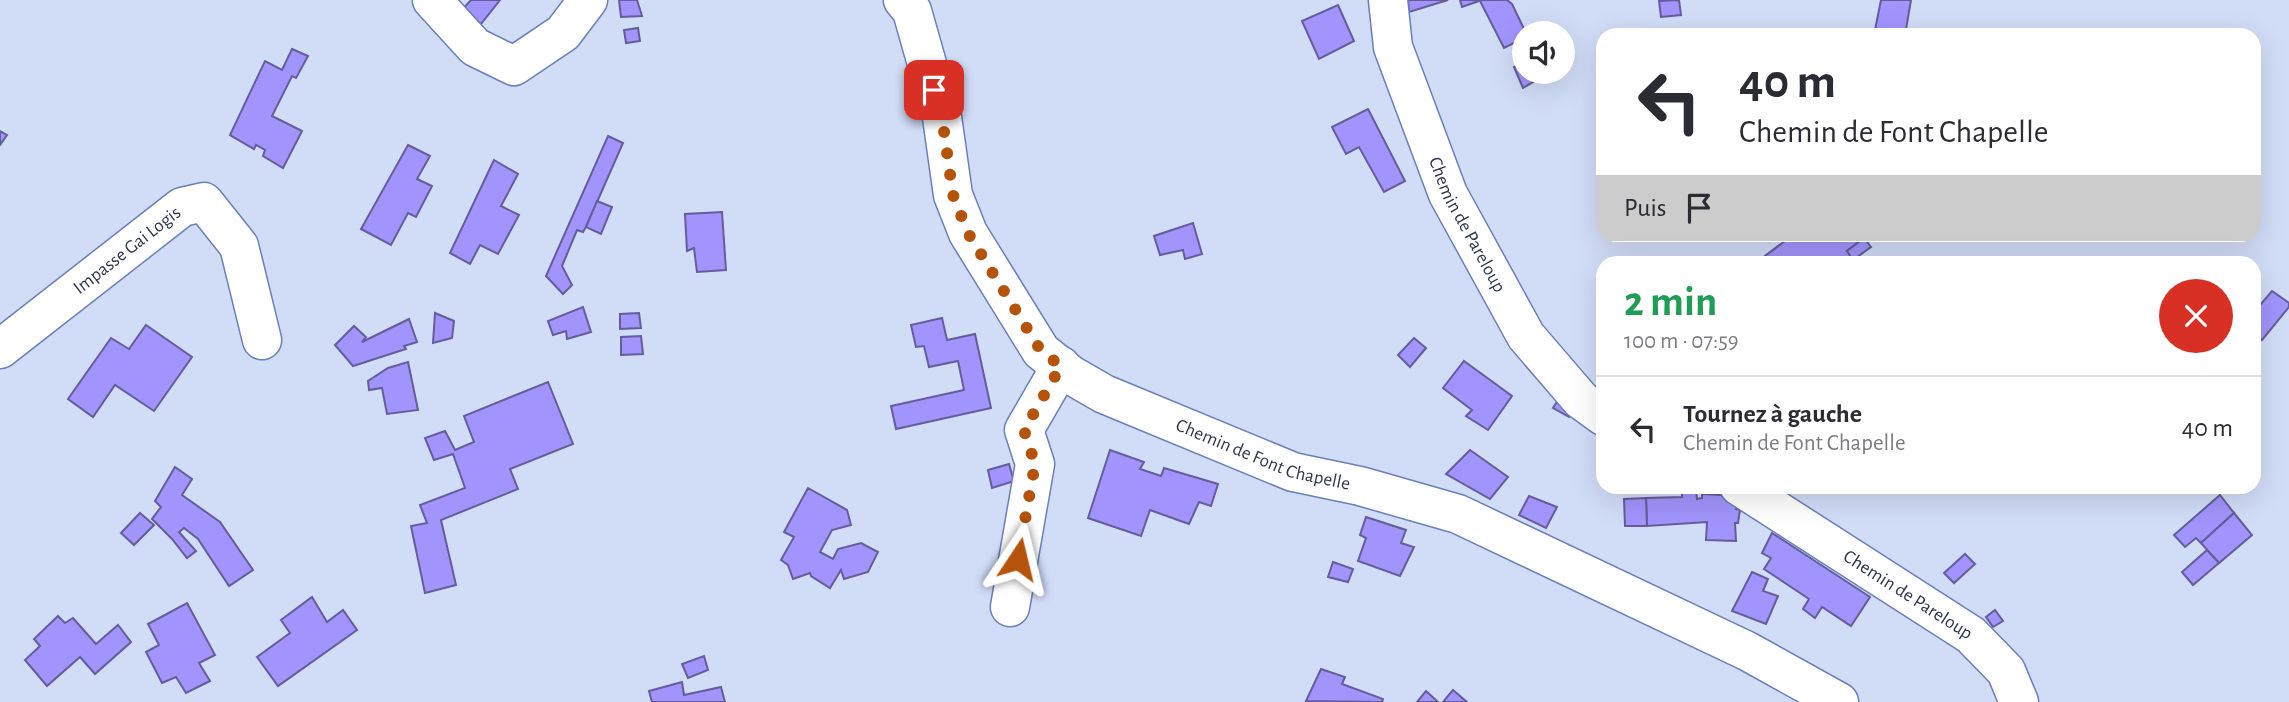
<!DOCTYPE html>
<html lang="fr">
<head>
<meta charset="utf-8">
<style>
  body { margin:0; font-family:"Alegreya Sans",sans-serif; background:#f2f2f3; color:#2b2b33; height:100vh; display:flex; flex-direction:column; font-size:26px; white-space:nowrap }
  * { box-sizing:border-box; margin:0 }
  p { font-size:23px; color:#7c7c81 }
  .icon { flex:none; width:38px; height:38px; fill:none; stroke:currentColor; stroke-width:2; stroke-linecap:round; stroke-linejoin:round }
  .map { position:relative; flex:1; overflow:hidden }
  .sheet { position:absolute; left:1596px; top:256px; width:665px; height:238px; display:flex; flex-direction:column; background:#fff; border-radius:21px; box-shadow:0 7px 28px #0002 }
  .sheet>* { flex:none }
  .top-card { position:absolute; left:1596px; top:28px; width:665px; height:214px; border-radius:21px; box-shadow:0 7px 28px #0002; background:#fff; color:#2b2b33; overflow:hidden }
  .controls { position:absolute; left:1512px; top:21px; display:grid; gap:14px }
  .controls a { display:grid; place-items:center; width:63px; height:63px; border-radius:50%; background:#fff; box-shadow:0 7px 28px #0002; font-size:35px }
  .pin { position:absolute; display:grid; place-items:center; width:60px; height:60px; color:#fff; margin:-30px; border-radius:14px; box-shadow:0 4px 10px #0006 }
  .me { position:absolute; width:77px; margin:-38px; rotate:10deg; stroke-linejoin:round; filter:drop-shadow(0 0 5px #0008) }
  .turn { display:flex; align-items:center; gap:24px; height:147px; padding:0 28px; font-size:32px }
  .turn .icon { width:91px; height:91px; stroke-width:2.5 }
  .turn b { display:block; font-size:49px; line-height:60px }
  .then { display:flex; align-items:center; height:66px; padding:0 28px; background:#0003; gap:14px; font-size:26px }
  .round { display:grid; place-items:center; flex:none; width:74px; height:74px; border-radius:37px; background:#f2f2f3 }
  .head { display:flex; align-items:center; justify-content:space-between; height:119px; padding:0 28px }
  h1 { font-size:42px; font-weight:700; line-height:52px; color:#1e9e55 }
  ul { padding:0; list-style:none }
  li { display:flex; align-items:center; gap:21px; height:105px; padding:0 28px; border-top:2px solid #e1e1e2 }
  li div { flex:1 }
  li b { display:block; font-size:26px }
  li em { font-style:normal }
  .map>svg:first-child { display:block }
</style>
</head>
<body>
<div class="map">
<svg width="2289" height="702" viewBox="0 0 2289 702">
  <rect width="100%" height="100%" fill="#d1dcf7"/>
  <g fill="#a194fc" stroke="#645d9a" stroke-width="2">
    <polygon points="471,0 500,0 481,24 461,11"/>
    <polygon points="619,0 637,0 642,16 621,17"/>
    <polygon points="1408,0 1448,0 1409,12"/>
    <polygon points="1460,0 1478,0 1479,1 1462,7"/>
    <polygon points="1482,0 1507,0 1512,4 1526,33 1524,38 1504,48 1480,1"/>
    <polygon points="1679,0 1681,15 1661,17 1659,1"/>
    <polygon points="1881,0 1911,0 1905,35 1874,35"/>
    <polygon points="1338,5 1354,41 1319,59 1302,21"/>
    <polygon points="638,28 640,41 626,43 624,30"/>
    <polygon points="292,49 308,56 296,78 292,76 272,116 302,131 283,168 263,156 265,150 256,145 254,149 230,135 265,61 282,70"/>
    <polygon points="1524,63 1524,72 1528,72 1533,82 1523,88 1514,67"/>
    <polygon points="1368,109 1405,181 1384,192 1359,147 1346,154 1332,127"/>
    <polygon points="0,131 7,135 0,145"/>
    <polygon points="608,136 623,143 586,227 583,232 577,230 562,266 572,285 563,294 546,276"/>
    <polygon points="408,145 430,156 417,179 432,186 416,217 408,213 391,245 361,229"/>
    <polygon points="494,160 518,174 501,206 519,215 498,254 480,245 470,264 450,253"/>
    <polygon points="597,201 612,207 601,234 586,227"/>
    <polygon points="722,212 726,270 697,272 694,248 687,251 685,214"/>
    <polygon points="1193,223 1202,254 1185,259 1183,250 1160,255 1154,236"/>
    <polygon points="1794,234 1862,234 1864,238 1847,251 1855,262 1770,262 1765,256"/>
    <polygon points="1864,238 1871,247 1853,260 1847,251"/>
    <polygon points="2272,291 2289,303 2289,307 2262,340 2254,333 2254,299 2261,304"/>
    <polygon points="583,307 591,332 567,339 566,331 553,335 548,321"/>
    <polygon points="435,313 454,321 452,338 433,343"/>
    <polygon points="639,313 641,328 620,329 620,314"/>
    <polygon points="942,318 947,340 975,334 991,408 896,429 891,406 964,390 958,361 929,367 924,346 916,347 911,325"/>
    <polygon points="409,319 417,342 404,346 406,349 353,366 335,345 354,326 366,337 362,342"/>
    <polygon points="146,325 192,357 154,411 115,385 93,417 68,399 111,338 129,349"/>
    <polygon points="641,336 643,354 621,355 621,337"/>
    <polygon points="1414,338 1426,348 1410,367 1398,355"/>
    <polygon points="1464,361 1512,396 1488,430 1466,416 1472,410 1443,388"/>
    <polygon points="408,362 418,410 387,414 382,388 369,390 368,381 388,368"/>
    <polygon points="548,382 573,444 510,469 518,489 441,520 456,585 425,593 411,526 427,523 420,505 465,488 453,454 434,460 425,438 445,431 455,450 474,442 464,416"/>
    <polygon points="1564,391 1576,405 1569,417 1553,408"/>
    <polygon points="1110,450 1144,462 1140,469 1161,476 1164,468 1218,484 1211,506 1199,502 1189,524 1150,510 1141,536 1088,518"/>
    <polygon points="1470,450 1508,477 1490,499 1446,474"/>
    <polygon points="1009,464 1014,481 992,488 988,470"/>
    <polygon points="175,467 192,479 182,495 220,522 253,570 229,586 198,539 184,528 179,532 196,551 187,558 172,539 152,519 161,507 155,501"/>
    <polygon points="808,488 847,510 851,525 832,530 820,552 833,559 838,549 861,543 878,552 868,572 844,579 841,570 830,588 811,576 810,573 793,579 788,565 781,560 794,537 784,532"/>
    <polygon points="1696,489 1697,499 1702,498 1702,494 1738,496 1736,509 1740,510 1738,523 1735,523 1736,541 1706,540 1707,522 1647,526 1646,498 1682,497 1682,491"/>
    <polygon points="2220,495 2234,513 2201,543 2196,538 2185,547 2174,535"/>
    <polygon points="1529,496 1557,507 1546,528 1519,515"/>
    <polygon points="1646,498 1647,526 1625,526 1624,499"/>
    <polygon points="140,513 154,525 134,545 121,533"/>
    <polygon points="2234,513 2252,535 2219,563 2201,543"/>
    <polygon points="1366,517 1406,530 1401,543 1414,547 1400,576 1358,561 1366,538 1360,535"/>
    <polygon points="1772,533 1870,597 1851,626 1822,607 1815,618 1803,609 1809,599 1764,569 1771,558 1762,553"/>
    <polygon points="2207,550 2219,563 2193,585 2182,572"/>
    <polygon points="1965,554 1975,564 1954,583 1944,573"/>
    <polygon points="1333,562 1353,569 1348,582 1328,577"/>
    <polygon points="1752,572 1768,579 1763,591 1778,596 1766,624 1732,611"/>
    <polygon points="312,597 327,622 343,610 357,630 278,686 257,657 290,633 281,620"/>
    <polygon points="187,603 215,655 199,663 210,681 186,693 176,677 162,683 146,652 159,645 148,624"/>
    <polygon points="1995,610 2003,621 1993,627 1986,617"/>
    <polygon points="58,616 65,623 73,618 96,644 118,625 131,642 95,674 80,657 47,686 25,660 40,646 34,639"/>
    <polygon points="704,656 708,670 688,678 682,664"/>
    <polygon points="1321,669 1345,677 1342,684 1383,699 1382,702 1306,701"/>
    <polygon points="682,682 684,695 721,687 725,702 652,702 649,691"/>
    <polygon points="1453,690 1467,702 1443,702"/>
    <polygon points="1426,691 1438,702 1417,702"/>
  </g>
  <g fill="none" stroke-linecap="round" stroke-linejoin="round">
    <defs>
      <g id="minor">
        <polyline points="432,0 475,47 514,66 563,33 588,0"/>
        <path id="s1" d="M903 0 912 11 942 117 953 195 968 233 1041 351 1071 375 1104 394 1293 472 1360 486 1458 514 1747 651 1839 702"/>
        <path id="s2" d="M1388 0 1393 47 1448 194 1526 336 1581 400 1603 416"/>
        <path id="s3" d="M0 349 182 207 204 202 239 246 262 340"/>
        <path id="s4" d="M1739 486 1971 635 2006 671 2019 702"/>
        <polyline points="1010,607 1035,464 1024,430 1061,366"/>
      </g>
    </defs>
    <use href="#minor" stroke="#697fbb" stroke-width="41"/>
    <use href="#minor" stroke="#fff" stroke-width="38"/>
  </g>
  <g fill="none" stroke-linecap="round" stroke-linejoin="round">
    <polyline stroke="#b45309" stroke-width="12" stroke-dasharray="0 21.6" points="934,90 942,117 953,195 968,233 1041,351 1061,366 1024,430 1035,464 1018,559"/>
  </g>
  <g text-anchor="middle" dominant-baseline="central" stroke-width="7" stroke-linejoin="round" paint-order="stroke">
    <g font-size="19" fill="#2c3650" stroke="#fdfefd">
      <text stroke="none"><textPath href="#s2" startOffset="240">Chemin de Pareloup</textPath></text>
      <text stroke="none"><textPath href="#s3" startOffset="161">Impasse Gai Logis</textPath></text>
      <text stroke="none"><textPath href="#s1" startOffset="630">Chemin de Font Chapelle</textPath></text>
      <text stroke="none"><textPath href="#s4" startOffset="201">Chemin de Pareloup</textPath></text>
    </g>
  </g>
</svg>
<div class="controls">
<a><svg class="icon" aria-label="sound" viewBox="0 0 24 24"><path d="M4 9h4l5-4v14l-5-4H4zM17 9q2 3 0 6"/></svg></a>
</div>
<div class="pin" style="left:934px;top:90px;background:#d93025"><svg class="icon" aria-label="arrive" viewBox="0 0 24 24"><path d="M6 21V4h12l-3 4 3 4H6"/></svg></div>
<svg class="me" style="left:1018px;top:559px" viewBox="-20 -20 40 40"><path d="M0-17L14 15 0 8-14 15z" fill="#b45309" stroke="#fff" stroke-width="4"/></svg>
<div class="top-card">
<div class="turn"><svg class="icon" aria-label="left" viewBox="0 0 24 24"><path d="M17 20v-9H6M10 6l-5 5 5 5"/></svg><div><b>40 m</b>Chemin de Font Chapelle</div></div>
<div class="then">Puis<svg class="icon" aria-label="arrive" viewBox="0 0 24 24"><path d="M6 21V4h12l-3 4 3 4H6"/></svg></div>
</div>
<section class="sheet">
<div class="head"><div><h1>2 min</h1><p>100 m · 07:59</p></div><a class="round" style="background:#d93025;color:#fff"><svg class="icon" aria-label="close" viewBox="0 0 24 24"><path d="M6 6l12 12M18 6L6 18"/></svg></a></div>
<ul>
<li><svg class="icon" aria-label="left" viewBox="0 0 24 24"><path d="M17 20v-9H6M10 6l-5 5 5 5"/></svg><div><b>Tournez à gauche</b><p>Chemin de Font Chapelle</p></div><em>40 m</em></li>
</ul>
</section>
</div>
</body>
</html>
